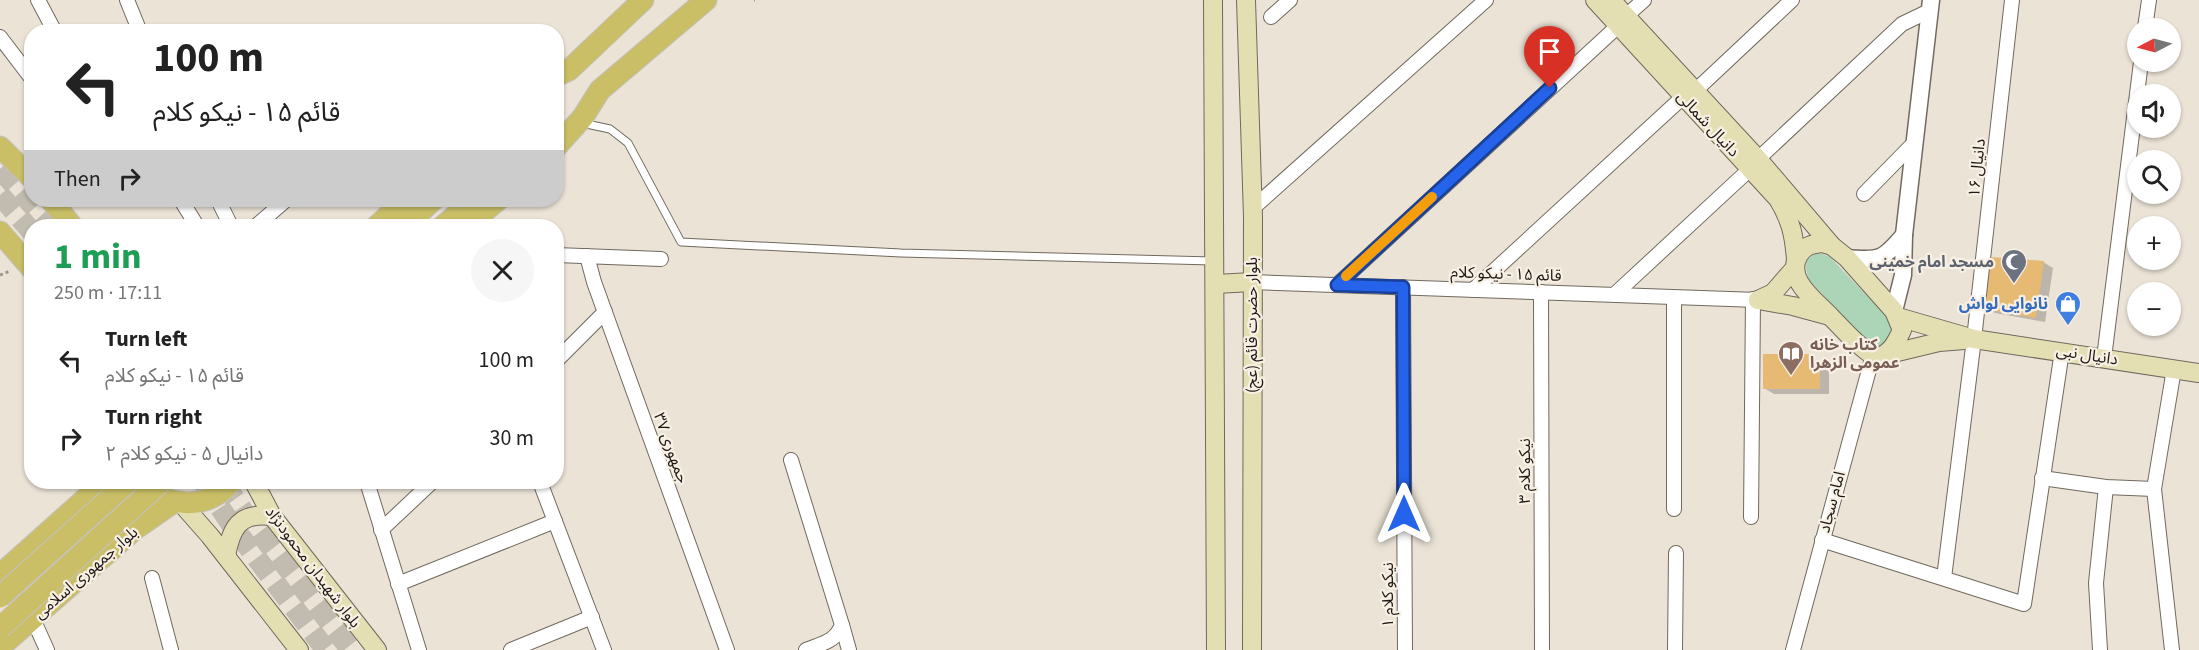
<!DOCTYPE html>
<html lang="en">
<head>
<meta charset="utf-8">
<style>
  body { margin:0; font-family:"Source Sans 3","Noto Sans Arabic",sans-serif; background:#f6f6f6; color:#222; height:100vh; display:flex; flex-direction:column; font-size:22px; white-space:nowrap }
  * { box-sizing:border-box; margin:0 }
  p { font-size:20px; color:#767676 }
  .icon { flex:none; width:33px; height:33px; fill:none; stroke:currentColor; stroke-width:2; stroke-linecap:round; stroke-linejoin:round }
  .map { position:relative; flex:1; overflow:hidden }
  .side { position:absolute; left:24px; top:219px; width:540px; height:270px; display:flex; flex-direction:column; background:#fff; border-radius:24px; box-shadow:0 2px 4px #0004 }
  .side>* { flex:none }
  .banner { position:absolute; left:24px; top:24px; width:540px; height:183px; border-radius:24px; box-shadow:0 2px 4px #0004; background:#fff; color:#222; overflow:hidden }
  .needle { width:39px; rotate:264deg }
  .tools { position:absolute; left:2127px; top:18px; display:grid; gap:12px }
  .tools a { display:grid; place-items:center; width:54px; height:54px; border-radius:50%; background:#fff; box-shadow:0 2px 4px #0004; font-size:30px }
  .pin { position:absolute; display:grid; place-items:center; width:51px; height:51px; color:#fff; margin:-62px -26px; border-radius:50% 50% 50% 0; rotate:-45deg; box-shadow:0 0 6px #0007 }
  .pin .icon { rotate:45deg }
  .me { position:absolute; width:66px; margin:-33px; rotate:0deg; stroke-linejoin:round; filter:drop-shadow(0 0 4px #0008) }
  .turn { display:flex; align-items:center; gap:21px; height:126px; padding:0 30px; font-size:27px }
  .turn .icon { width:78px; height:78px; stroke-width:2.5 }
  .turn b { display:block; font-size:42px; line-height:51px }
  .then { display:flex; align-items:center; height:57px; padding:0 30px; background:#0003; gap:12px; font-size:22px }
  .round { display:grid; place-items:center; flex:none; width:63px; height:63px; border-radius:32px; background:#f6f6f6 }
  .overview { display:flex; align-items:center; justify-content:space-between; height:102px; padding:0 30px }
  h1 { font-size:36px; font-weight:700; line-height:45px; color:#1e9e55 }
  ul { padding:0; list-style:none }
  li { display:flex; align-items:center; gap:18px; height:78px; padding:0 30px }
  li div { flex:1 }
  li b { display:block; font-size:22px }
  li em { font-style:normal }
  .map>svg:first-child { display:block }
</style>
</head>
<body>
<div class="map">
<svg width="2199" height="650" viewBox="0 0 2199 650">
  <rect width="100%" height="100%" fill="#ebe3d6"/>
  <path fill="#abd5b6" d="M1820 253 1830 257 1890 320 1893 330 1886 343 1879 346 1865 339 1809 280C1804 267 1804 256 1820 253Z"/>
  <g fill="#0003">
    <polygon points="2043,262 2053,268 2045,322 1995,313 1985,308"/>
    <polygon points="1807,356 1829,371 1829,394 1774,394 1764,388"/>
  </g>
  <g fill="#e6ba73">
    <polygon points="1991,257 2044,261 2036,318 1984,309"/>
    <polygon points="1763,354 1808,354 1820,364 1820,389 1763,389"/>
  </g>
  <g fill="none" stroke-linecap="round" stroke-linejoin="round">
    <g stroke="#c2bbb0" stroke-width="21" stroke-dasharray="21 10" stroke-linecap="butt">
      <polyline points="0,169 51,226"/>
      <polyline points="0,195 32,232"/>
      <polyline points="203,482 231,524 326,650"/>
      <polyline points="223,482 243,511 351,650"/>
    </g>
    <defs>
      <polyline id="service" points="583,118 591,125 610,129 628,143 681,242 901,253 1213,261"/>
      <g id="minor">
        <polyline points="38,0 55,32"/>
        <polyline points="127,0 140,32"/>
        <polyline points="1626,16 1644,0"/>
        <polyline points="1271,17 1290,0"/>
        <polyline points="2145,28 2149,0"/>
        <polyline points="0,37 32,79"/>
        <polyline points="1695,91 1792,0"/>
        <polyline points="1758,159 1902,24 1929,11"/>
        <polyline points="1864,194 1915,142"/>
        <polyline points="181,200 197,226"/>
        <polyline points="218,200 231,226"/>
        <polyline points="1253,208 1486,0"/>
        <polyline points="256,226 286,200"/>
        <polyline points="556,255 661,259"/>
        <polyline points="587,256 594,282 727,650"/>
        <polyline points="1252,282 1758,300"/>
        <polyline points="1337,285 1618,26"/>
        <polyline points="1403,287 1405,650"/>
        <polyline points="1473,290 1683,97"/>
        <polyline points="1541,292 1542,650"/>
        <polyline points="1614,295 1750,169"/>
        <polyline points="2104,358 2141,62"/>
        <polyline points="556,361 605,312"/>
        <path d="M791 460 842 625C835 642 823 643 806 650"/>
        <polyline points="2042,478 2106,487 2154,489"/>
        <polyline points="367,482 419,650"/>
        <polyline points="540,482 604,650"/>
        <polyline points="1674,509 1674,298"/>
        <polyline points="1751,517 1753,299"/>
        <polyline points="381,530 432,482"/>
        <polyline points="1822,540 2024,604 2062,351"/>
        <polyline points="152,578 171,650"/>
        <polyline points="1944,578 1974,339 2012,0"/>
        <polyline points="398,584 555,521"/>
        <polyline points="33,619 47,650"/>
        <polyline points="842,625 849,650"/>
        <polyline points="511,650 592,617"/>
        <polyline points="1675,650 1676,553"/>
        <polyline points="1793,650 1873,355"/>
        <polyline points="2100,650 2096,583 2106,487"/>
        <polyline points="2172,650 2154,489 2174,369"/>
      </g>
      <g id="tertiary">
        <path d="M1847 258C1880 261 1883 260 1904 235"/>
        <polyline points="1894,311 1903,275 1904,235 1931,0"/>
      </g>
      <g id="secondary">
        <polyline points="1213,0 1216,650"/>
        <polyline points="1246,0 1253,217 1252,650"/>
        <path d="M1595 0 1778 199C1791 221 1794 234 1796 260"/>
        <polyline points="1611,0 1758,159 1832,246"/>
        <path d="M1822 243 1832 246 1847 258 1894 311 1902 330C1896 343 1891 353 1877 358 1858 347 1845 331 1829 315 1815 300 1784 278 1799 255 1804 246 1812 244 1822 243Z"/>
        <polyline points="1216,284 1252,282"/>
        <polyline points="1758,300 1793,306 1830,316"/>
        <polyline points="1758,300 1773,293 1794,269"/>
        <polyline points="1898,317 1974,339 2199,373"/>
        <polyline points="1885,355 1939,342 1964,340"/>
        <polyline points="254,482 272,516 377,650"/>
        <polyline points="181,503 210,536 299,650"/>
        <path d="M226 556C231 528 239 512 272 516"/>
      </g>
      <g id="primary">
        <polyline points="556,76 569,70 643,0"/>
        <polyline points="0,147 32,178"/>
        <polyline points="556,147 583,117 600,90 706,0"/>
        <polyline points="51,200 72,226"/>
        <polyline points="377,226 405,200"/>
        <polyline points="405,226 433,200"/>
        <polyline points="443,226 474,200"/>
        <polyline points="467,226 498,200"/>
        <polyline points="0,232 32,269"/>
        <path d="M140 482C165 507 207 512 231 482"/>
        <polyline points="0,575 104,482"/>
        <polyline points="0,647 135,529 174,502"/>
      </g>
    </defs>
    <use href="#service" stroke="#70695e" stroke-width="9"/>
    <use href="#minor" stroke="#70695e" stroke-width="16"/>
    <use href="#tertiary" stroke="#70695e" stroke-width="19"/>
    <use href="#secondary" stroke="#70695e" stroke-width="20"/>
    <use href="#primary" stroke="#c4c3c2" stroke-width="23"/>
    <g stroke="#9d978e" stroke-width="3" stroke-dasharray="3 3" stroke-linecap="butt">
      <polyline points="754,0 755,0"/>
      <polyline points="0,275 10,271"/>
    </g>
    <use href="#service" stroke="#fff" stroke-width="7"/>
    <use href="#minor" stroke="#fff" stroke-width="14"/>
    <use href="#tertiary" stroke="#fff" stroke-width="16"/>
    <use href="#secondary" stroke="#e4dfb3" stroke-width="18"/>
    <use href="#primary" stroke="#cabe67" stroke-width="21"/>
    <defs>
      <g id="primary-bridge">
        <polyline points="0,597 128,482"/>
        <polyline points="0,628 161,482"/>
      </g>
    </defs>
    <use href="#primary-bridge" stroke="#c4c3c2" stroke-width="23" stroke-linecap="butt"/>
    <use href="#primary-bridge" stroke="#cabe67" stroke-width="21"/>
  </g>
  <g fill="none" stroke-linecap="round" stroke-linejoin="round">
    <defs>
      <polyline id="route" points="1404,514 1403,287 1337,285 1550,88"/>
    </defs>
    <use href="#route" stroke="#184099" stroke-width="15"/>
    <use href="#route" stroke="#2563eb" stroke-width="10"/>
    <polyline stroke="#f59e0b" stroke-width="10" points="1346,276 1432,197"/>
  </g>
  <defs>
    <symbol id="mosque-pin" viewBox="-11 -11 22 30"><path d="M0 17L-7.5 6A9.5 9.5 0 1 1 7.5 6Z" fill="#6b7280" stroke="#f8f0e4"/><path d="M3.5-4.9A6 6 0 1 0 3.5 4.9A5 5 0 1 1 3.5-4.9Z" fill="#fff"/></symbol>
    <symbol id="shop-pin" viewBox="-11 -11 22 30"><path d="M0 17L-7.5 6A9.5 9.5 0 1 1 7.5 6Z" fill="#3f7fe0" stroke="#f8f0e4"/><path d="M-5-2.5h2.3a2.7 3.5 0 0 1 5.4 0H5L5.5 6h-11ZM-1.5-2.5h3a1.5 2.3 0 0 0-3 0Z" fill="#fff"/></symbol>
    <symbol id="library-pin" viewBox="-11 -11 22 30"><path d="M0 17L-7.5 6A9.5 9.5 0 1 1 7.5 6Z" fill="#8d6e63" stroke="#f8f0e4"/><path d="M-6-4Q-3-5.5-.7-3.5V5Q-3 3-6 4ZM6-4Q3-5.5 .7-3.5V5Q3 3 6 4Z" fill="#fff"/></symbol>
  </defs>
  <g fill-rule="evenodd">
    <use href="#mosque-pin" x="1999" y="247" width="30" height="40"/>
    <use href="#shop-pin" x="2053" y="289" width="30" height="40"/>
    <use href="#library-pin" x="1776" y="339" width="30" height="40"/>
  </g>
  <g text-anchor="middle" dominant-baseline="central" stroke-width="4.5" stroke-linejoin="round" paint-order="stroke">
    <g font-size="16" fill="#1d1a16" stroke="#f8f0e4">
      <text transform="translate(1708 124) rotate(47)">دانیال شمالی</text>
      <text transform="translate(1977 168) rotate(-84)">دانیال ۱۶</text>
      <text transform="translate(1506 274) rotate(2)">قائم ۱۵ - نیکو کلام</text>
      <text transform="translate(1252 325) rotate(-90)">بلوار حضرت قائم (عج)</text>
      <text transform="translate(2087 355) rotate(9)">دانیال نبی</text>
      <text transform="translate(671 448) rotate(70)">جمهوری ۳۷</text>
      <text transform="translate(1525 471) rotate(-90)">نیکو کلام ۳</text>
      <text transform="translate(1832 502) rotate(-75)">امام سجاد</text>
      <text transform="translate(313 567) rotate(53)">بلوار شهیدان محمودنژاد</text>
      <text transform="translate(86 573) rotate(-41)">بلوار جمهوری اسلامی</text>
      <text transform="translate(1388 595) rotate(-90)">نیکو کلام ۱</text>
    </g>
    <g font-size="16" font-weight="bold" fill="#5b616d" stroke="#f8f0e4" text-anchor="end">
      <text x="1994" y="262">مسجد امام خمینی</text>
    </g>
    <g font-size="16" font-weight="bold" fill="#366cbe" stroke="#f8f0e4" text-anchor="end">
      <text x="2048" y="304">نانوایی لواش</text>
    </g>
    <g font-size="16" font-weight="bold" fill="#785e54" stroke="#f8f0e4" text-anchor="start">
      <text x="1810" y="345">کتاب خانه<tspan x="1810" dy="18">عمومی الزهرا</tspan></text>
    </g>
  </g>
</svg>
<div class="tools">
<a><svg class="needle" viewBox="-14 -14 28 28"><path d="M0-13l5 13h-10z" fill="#e53935"/><path d="M0 13l5-13h-10z" fill="#767676"/></svg></a>
<a><svg class="icon" aria-label="sound" viewBox="0 0 24 24"><path d="M4 9h4l5-4v14l-5-4H4zM17 9q2 3 0 6"/></svg></a>
<a><svg class="icon" aria-label="search" viewBox="0 0 24 24"><circle cx="10" cy="10" r="6"/><path d="M15 15l6 6"/></svg></a>
<a>+</a>
<a>−</a>
</div>
<div class="pin" style="left:1550px;top:88px;background:#d93025"><svg class="icon" aria-label="arrive" viewBox="0 0 24 24"><path d="M6 21V4h12l-3 4 3 4H6"/></svg></div>
<svg class="me" style="left:1404px;top:514px" viewBox="-20 -20 40 40"><path d="M0-17L14 15 0 8-14 15z" fill="#2563eb" stroke="#fff" stroke-width="4"/></svg>
<div class="banner">
<div class="turn"><svg class="icon" aria-label="left" viewBox="0 0 24 24"><path d="M17 20v-9H6M10 6l-5 5 5 5"/></svg><div><b>100 m</b>قائم ۱۵ - نیکو کلام</div></div>
<div class="then">Then<svg class="icon" aria-label="right" viewBox="0 0 24 24"><path d="M7 20v-9h11M14 6l5 5-5 5"/></svg></div>
</div>
<section class="side">
<div class="overview"><div><h1>1 min</h1><p>250 m · 17:11</p></div><a class="round"><svg class="icon" aria-label="close" viewBox="0 0 24 24"><path d="M6 6l12 12M18 6L6 18"/></svg></a></div>
<ul>
<li><svg class="icon" aria-label="left" viewBox="0 0 24 24"><path d="M17 20v-9H6M10 6l-5 5 5 5"/></svg><div><b>Turn left</b><p>قائم ۱۵ - نیکو کلام</p></div><em>100 m</em></li>
<li><svg class="icon" aria-label="right" viewBox="0 0 24 24"><path d="M7 20v-9h11M14 6l5 5-5 5"/></svg><div><b>Turn right</b><p>دانیال ۵ - نیکو کلام ۲</p></div><em>30 m</em></li>
</ul>
</section>
</div>
</body>
</html>
